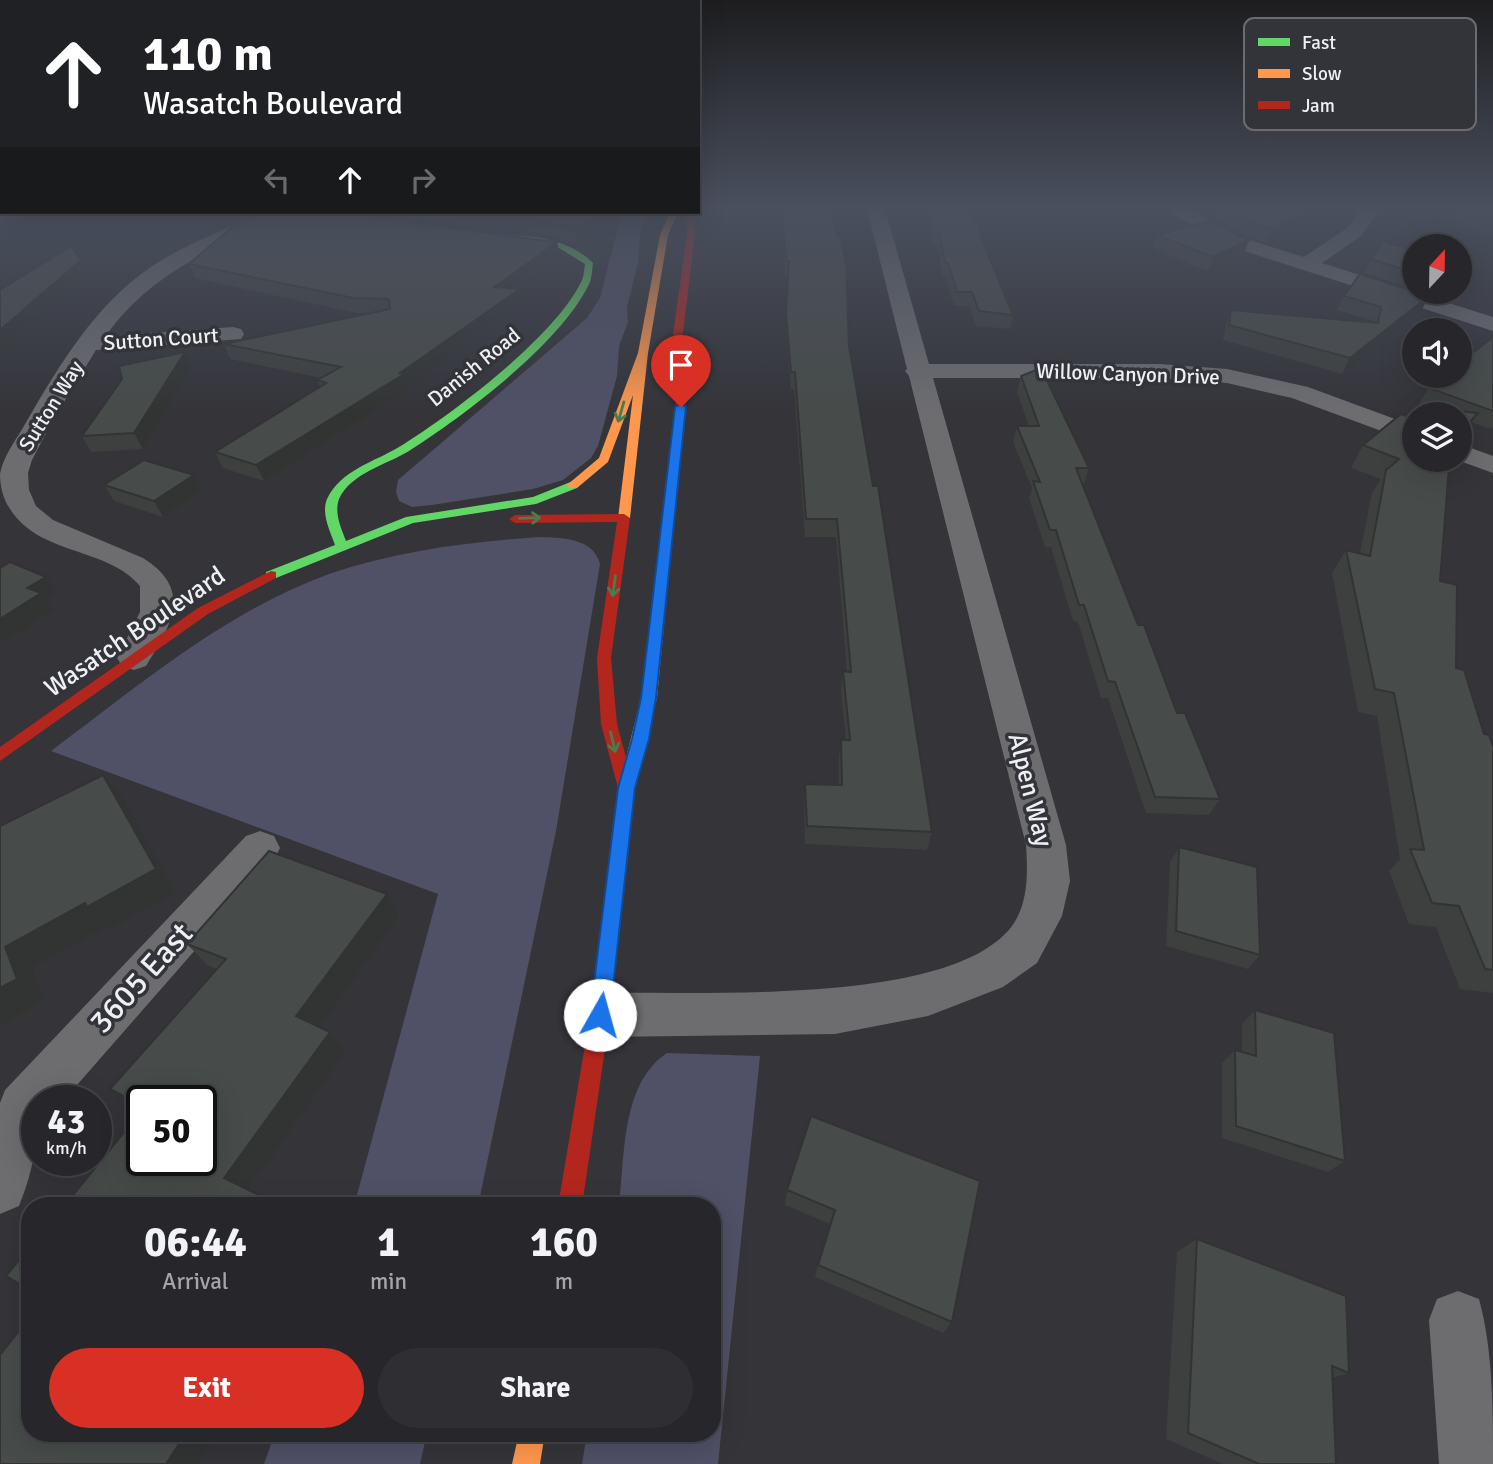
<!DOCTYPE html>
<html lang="en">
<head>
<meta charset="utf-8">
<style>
  body { margin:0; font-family:Signika,sans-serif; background:#2f2f33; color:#f1f3f6; height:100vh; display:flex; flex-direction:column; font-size:26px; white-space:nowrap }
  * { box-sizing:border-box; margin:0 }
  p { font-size:23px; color:#a4a5a9 }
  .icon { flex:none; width:38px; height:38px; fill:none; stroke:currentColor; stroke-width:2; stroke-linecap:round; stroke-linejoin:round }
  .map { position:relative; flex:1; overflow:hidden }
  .panel { position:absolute; left:21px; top:1197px; width:700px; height:245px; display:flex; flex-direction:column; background:#27272b; border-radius:28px; box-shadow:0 7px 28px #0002,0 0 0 2px #434447 }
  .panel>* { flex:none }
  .guide { position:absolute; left:0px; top:0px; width:700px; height:214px; box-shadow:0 7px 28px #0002,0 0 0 2px #434447; background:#202124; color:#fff; overflow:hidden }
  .needle { width:46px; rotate:22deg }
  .fabs { position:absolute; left:1402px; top:234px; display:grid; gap:14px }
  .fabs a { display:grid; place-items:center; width:70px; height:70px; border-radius:50%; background:#27272b; box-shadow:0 7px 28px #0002,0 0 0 2px #434447; font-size:35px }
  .speed { position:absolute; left:21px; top:1085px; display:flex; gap:14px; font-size:35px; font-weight:700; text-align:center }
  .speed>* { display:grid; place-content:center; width:91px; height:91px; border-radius:50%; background:#27272b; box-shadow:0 7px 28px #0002,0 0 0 2px #434447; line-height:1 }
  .speed small { font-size:18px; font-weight:400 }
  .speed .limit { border:4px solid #111; border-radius:10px; background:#fff; color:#111 }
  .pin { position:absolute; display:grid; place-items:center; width:60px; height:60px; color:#fff; margin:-72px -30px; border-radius:50% 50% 50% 0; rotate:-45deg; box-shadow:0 0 7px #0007 }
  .pin .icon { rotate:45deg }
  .me { position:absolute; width:77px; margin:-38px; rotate:7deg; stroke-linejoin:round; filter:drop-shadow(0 0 5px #0008) }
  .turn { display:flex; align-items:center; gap:24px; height:147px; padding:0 28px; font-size:32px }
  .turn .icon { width:91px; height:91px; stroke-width:2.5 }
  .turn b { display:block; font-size:49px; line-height:60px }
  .lanes { display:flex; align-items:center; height:66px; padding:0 28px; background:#0003; justify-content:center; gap:35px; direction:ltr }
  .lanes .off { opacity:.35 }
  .eta { display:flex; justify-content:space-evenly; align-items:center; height:119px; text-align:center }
  .eta b { font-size:42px; font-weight:800; line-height:49px }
  .button { display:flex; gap:14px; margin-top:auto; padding:14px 28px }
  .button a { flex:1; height:80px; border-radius:42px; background:#d93025; color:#fff; font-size:28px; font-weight:800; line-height:80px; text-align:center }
  .button a+a { background:#2f2f33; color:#f1f3f6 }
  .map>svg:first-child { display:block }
</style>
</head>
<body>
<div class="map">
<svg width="1493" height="1464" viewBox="0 0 1493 1464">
  <rect width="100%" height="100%" fill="#343439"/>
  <g fill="#505066">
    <polygon points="622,212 649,212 640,232 638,262 627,307 628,322 619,346 617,376 598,446 591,458 563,480 533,489 432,505 412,507 399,501 396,492 398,480 587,318 600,298"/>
    <path d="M539 537C561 538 593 537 600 564L556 831 478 1206H354L438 894 51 751C137 687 226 611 329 574 396 551 468 542 539 537Z"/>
    <path d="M667 1053 760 1056 718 1464H582L587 1433H712V1206H619C625 1156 621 1083 667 1053Z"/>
    <polygon points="275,1433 427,1433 420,1464 264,1464"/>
  </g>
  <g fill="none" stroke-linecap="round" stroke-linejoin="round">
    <g fill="#6d6d70" fill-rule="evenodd">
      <path d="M867 209H885L929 364H1160L1227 369 1308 387 1414 426V443L1292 398 1227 383 1160 378H933L1066 845 1070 881 1062 916 1037 963 1003 987 928 1016 835 1034 600 1037 583 1031 576 1015 583 999 600 993C699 991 932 1005 1004 935 1029 912 1028 875 1026 845L909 376 905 371 907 369Z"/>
      <polygon points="1163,209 1187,209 1249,240 1304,257 1347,228 1362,209 1381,209 1361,236 1322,263 1493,317 1493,331 1235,248"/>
      <path d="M263 212H286L283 216C217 247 149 273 106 336L233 327 241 329 244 334 241 339 96 350 54 418 32 460 28 473 29 490 36 506 53 520 143 558C194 590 171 625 146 666L134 670 122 666 117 658 140 612V586C108 547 40 556 10 509 3 499 0 486 0 474 3 457 15 441 24 426 54 374 88 316 136 278 173 248 220 232 263 212Z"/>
      <polygon points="1460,444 1493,456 1493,473 1457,460 1460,460"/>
      <path d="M260 831 274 836 280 848 274 860 63 1101H37C37 1142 35 1167 19 1206L0 1214V1103L5 1090 246 836Z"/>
      <path d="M1458 1291 1479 1299C1493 1350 1493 1410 1493 1464H1439L1429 1320 1437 1299Z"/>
    </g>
    <path fill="#63d668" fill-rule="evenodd" d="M504 236C534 234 572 241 593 263 592 270 592 278 589 284 561 343 464 416 409 451 386 465 351 473 339 499 334 513 341 528 346 541L406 517 533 497 573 481 577 482V488L536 504 413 523 276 578H266V572L335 545C330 531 321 514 327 499 341 470 374 462 399 447 451 415 553 338 580 284 584 278 584 271 585 264L559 248 507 240Z"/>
    <g fill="#ff974d" fill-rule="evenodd">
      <polygon points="670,212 678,212 668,235 648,353 630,518 624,522 618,518 633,395 608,462 577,488 569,488 567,485 599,458 638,353 660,235"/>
      <polygon points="668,517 674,521 657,698 639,770 637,774 625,774 623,770 641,698 662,521"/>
      <polygon points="519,1433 545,1433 540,1464 512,1464"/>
    </g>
    <g fill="#b3261e" fill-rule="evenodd">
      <polygon points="686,212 694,212 695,234 681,349 686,407 674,521 668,525 662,521 676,407 671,349 687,234"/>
      <polygon points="624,514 630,518 611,658 617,724 628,765 637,766 639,770 634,788 610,1015 582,1206 558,1206 590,1015 618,788 601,724 597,658 617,522 515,523 509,519 515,515"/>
      <polygon points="271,571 276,572 276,578 208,614 0,761 0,747 198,608"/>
    </g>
  </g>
  <g fill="#3d403f" fill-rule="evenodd">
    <polygon points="781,209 832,209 849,346 932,832 927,850 805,844 804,802 805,784 839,785 839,759 841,740 846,740 841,690 843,671 847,672 836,537 805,537 794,389 791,389 786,330 789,276 785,276"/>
    <polygon points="922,209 965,209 967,217 980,235 1013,315 1010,329 976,326 969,306 954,306 946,276 943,276 937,245 932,245 931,218 924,218"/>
    <polygon points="1208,209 1323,209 1320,216 1266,243 1250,238 1227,226"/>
    <polygon points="1442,209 1493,209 1493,233 1449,228"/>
    <polygon points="367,212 613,212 614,214 576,242 541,233"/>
    <polygon points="1157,235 1244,254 1208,271 1153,249"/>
    <polygon points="557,242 559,255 514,289 522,304 408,386 409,389 264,481 223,468 215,452 320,387 317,380 322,378 230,359 224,344 372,313 357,313 195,278 189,264"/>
    <polygon points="1414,250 1414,289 1364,273 1371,259"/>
    <polygon points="1423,292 1437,292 1435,296"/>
    <polygon points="1344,296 1429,296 1421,311 1342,374 1223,340 1226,324 1231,310 1373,323 1374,321 1337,310"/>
    <polygon points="1493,337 1493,427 1490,429 1471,422 1460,439 1460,415 1425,415 1430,408 1431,408 1419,403 1429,388"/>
    <polygon points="185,352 192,368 143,449 91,452 82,436"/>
    <polygon points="1021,376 1089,468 1084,484 1083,484 1138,625 1177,713 1220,799 1209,815 1146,813 1108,698 1101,698 1078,622 1073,621 1051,547 1045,547 1029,498 1032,488 1013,442 1017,426 1029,426 1017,392"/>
    <polygon points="1363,445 1414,460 1459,460 1448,477 1440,581 1456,668 1484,734 1493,747 1493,993 1460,989 1436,927 1409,924 1389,871 1400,859 1377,716 1358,712 1332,573 1346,550 1360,553 1372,493 1381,479 1351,468"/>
    <polygon points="194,475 202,491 163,517 114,501 104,485"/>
    <polygon points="1179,847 1260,955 1248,969 1166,946 1170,862"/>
    <path d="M269 851 387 894 399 917 319 1027 330 1032 346 1052 249 1190 263 1197 275 1206H64L142 1110 110 1089 217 969 207 965 187 944ZM142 1101H201V1160H142Z"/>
    <polygon points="1255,1010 1345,1161 1328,1172 1222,1138 1222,1063 1235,1050 1242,1052 1242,1024"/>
    <polygon points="980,1181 952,1322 943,1333 815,1277 830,1224 785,1205 787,1190"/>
    <polygon points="1197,1239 1349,1373 1332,1378 1336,1464 1223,1464 1166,1439 1177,1252"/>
  </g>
  <g fill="#323433">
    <polygon points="1313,209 1323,209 1320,216 1266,243 1272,229"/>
    <polygon points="597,212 613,212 614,214 576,242 574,229"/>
    <polygon points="1249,240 1244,254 1208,271 1213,257"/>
    <polygon points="557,242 559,255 498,301 495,287"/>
    <polygon points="81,260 89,274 0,353 0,330"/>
    <polygon points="520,289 522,304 408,386 409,389 264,481 256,465 400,373"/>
    <polygon points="1429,296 1421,311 1342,374 1350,358"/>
    <polygon points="185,352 192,368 143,449 134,433"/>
    <polygon points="1478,413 1463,435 1460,439 1460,433"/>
    <polygon points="1457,460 1459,460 1449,477 1449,468"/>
    <polygon points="194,475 202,491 163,517 154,501"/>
    <polygon points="46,577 58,593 46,600 53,610 5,641 0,635 0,619 27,588"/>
    <polygon points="103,775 123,799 176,892 110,929 107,926 32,968 44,1000 0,1025 0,988 5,947"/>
    <polygon points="387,894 399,917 313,1036 296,1016"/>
    <polygon points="330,1032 346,1052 246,1194 224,1178"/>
    <polygon points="263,1197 275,1206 257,1206"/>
    <polygon points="186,1433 217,1433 198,1464 166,1464"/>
  </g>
  <g fill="#474b49" stroke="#323433" stroke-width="2">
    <polygon points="782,209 832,209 837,236 840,236 846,265 849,346 873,486 878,486 932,832 807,826 805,784 842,785 841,740 850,740 843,671 851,672 837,519 806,519 795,372 791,372 786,313 789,261 786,261"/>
    <polygon points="933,209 965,209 967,217 972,216 975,225 978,225 980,235 1013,315 979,311 972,292 957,292 948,263 945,263 939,232 934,231"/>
    <polygon points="1228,209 1313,209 1272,229 1255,224 1232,213"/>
    <polygon points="1454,209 1493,209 1493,219 1456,215"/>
    <polygon points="265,212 333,212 557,242 495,287 520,289 400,373 404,374 256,465 215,452 326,383 317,380 341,367 224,344 390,309 389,299 353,298 189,264 232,227"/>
    <polygon points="471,212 597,212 574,229 539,220"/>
    <polygon points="1208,221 1249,240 1213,257 1157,235"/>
    <polygon points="1383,242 1414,250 1414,273 1371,259"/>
    <polygon points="71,246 81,260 0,330 0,290"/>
    <polygon points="1360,274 1429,296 1350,358 1229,325 1231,310 1378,323 1381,307 1344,296"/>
    <polygon points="1493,337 1493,411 1429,388 1443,376 1460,376 1460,363"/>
    <polygon points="185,352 134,433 82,436 122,379 119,366"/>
    <polygon points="1041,368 1089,468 1076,468 1138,625 1144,625 1177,713 1185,713 1220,799 1155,797 1115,682 1108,681 1084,605 1079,605 1056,530 1050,530 1033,481 1040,482 1017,426 1039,426 1021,376"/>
    <polygon points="1430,408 1478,413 1460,433 1460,415 1430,415"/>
    <polygon points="1401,414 1414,419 1414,460 1457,460 1449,468 1440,581 1457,585 1456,668 1464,670 1484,734 1489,735 1493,747 1493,970 1485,969 1459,906 1432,903 1410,849 1424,850 1394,693 1375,689 1346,550 1370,556 1386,470 1399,459 1363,445"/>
    <polygon points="144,460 194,475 154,501 104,485"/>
    <polygon points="10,562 46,577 27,588 41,593 0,619 0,568"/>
    <polygon points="103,775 156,869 87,907 85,903 5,947 17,979 0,988 0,826"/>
    <polygon points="1179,847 1257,867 1260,955 1176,931"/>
    <polygon points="269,851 387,894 296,1016 330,1032 224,1178 263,1197 257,1206 64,1206 142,1110 142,1160 201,1160 201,1101 142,1101 142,1106 110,1089 226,959 187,944"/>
    <polygon points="1255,1010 1334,1033 1345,1161 1236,1126 1235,1050 1256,1056"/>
    <polygon points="811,1116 980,1181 952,1322 818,1265 835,1210 787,1190"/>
    <polygon points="1197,1239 1346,1296 1349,1373 1332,1366 1336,1464 1259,1464 1188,1433"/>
    <polygon points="30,1247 30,1290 6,1276"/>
    <polygon points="30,1317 30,1433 186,1433 166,1464 0,1464 0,1355"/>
  </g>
  <defs><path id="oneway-shaft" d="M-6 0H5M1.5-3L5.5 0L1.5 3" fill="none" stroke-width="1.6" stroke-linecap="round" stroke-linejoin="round" transform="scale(1.75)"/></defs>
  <g stroke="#497c4f">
    <use href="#oneway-shaft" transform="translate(621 412) rotate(106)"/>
    <use href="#oneway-shaft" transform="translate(530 518) rotate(-2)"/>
    <use href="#oneway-shaft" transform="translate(614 586) rotate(98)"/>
    <use href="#oneway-shaft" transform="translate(613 742) rotate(76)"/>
  </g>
  <linearGradient id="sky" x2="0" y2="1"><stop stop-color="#1d1d1f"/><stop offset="0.5" stop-color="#4a505f"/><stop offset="1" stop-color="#4a505f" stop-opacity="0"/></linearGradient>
  <rect width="1493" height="414" fill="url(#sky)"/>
  <polygon fill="#1a73e8" stroke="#114b97" stroke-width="2" points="681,403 686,407 656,698 649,739 635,788 610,1015 607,1022 600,1025 593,1022 590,1015 618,788 632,739 641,698 675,407"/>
  <g text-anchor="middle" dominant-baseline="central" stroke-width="7" stroke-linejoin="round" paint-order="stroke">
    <g font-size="21" fill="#eeeff3" stroke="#33333a">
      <text transform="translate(161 339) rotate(-4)">Sutton Court</text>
      <text transform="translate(474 367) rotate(-39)">Danish Road</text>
      <text transform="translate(1128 374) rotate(2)">Willow Canyon Drive</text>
      <text transform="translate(51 406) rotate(-58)">Sutton Way</text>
    </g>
    <g font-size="26" fill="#eeeff3" stroke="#33333a">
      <text transform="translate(135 632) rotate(-34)">Wasatch Boulevard</text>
      <text transform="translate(1030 790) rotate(76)">Alpen Way</text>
    </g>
    <g font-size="32" fill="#eeeff3" stroke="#33333a">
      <text transform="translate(141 978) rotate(-48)">3605 East</text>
    </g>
  </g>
  <rect x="1244" y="18" width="232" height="112" rx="10" fill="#33333a" stroke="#6b6b72" stroke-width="2"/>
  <rect x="1258" y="38" width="32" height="8" fill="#63d668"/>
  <rect x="1258" y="69" width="32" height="9" fill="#ff974d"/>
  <rect x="1258" y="101" width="32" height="8" fill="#b3261e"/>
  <g font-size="19" fill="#eeeff3">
    <text x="1302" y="49">Fast</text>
    <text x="1302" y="80">Slow</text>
    <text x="1302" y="112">Jam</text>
  </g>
</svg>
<div class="fabs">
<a><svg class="needle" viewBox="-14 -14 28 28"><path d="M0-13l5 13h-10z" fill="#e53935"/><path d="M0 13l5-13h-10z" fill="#a4a5a9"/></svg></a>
<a><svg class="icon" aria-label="sound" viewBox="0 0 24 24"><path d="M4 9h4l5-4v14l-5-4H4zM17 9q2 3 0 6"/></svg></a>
<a><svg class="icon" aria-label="layers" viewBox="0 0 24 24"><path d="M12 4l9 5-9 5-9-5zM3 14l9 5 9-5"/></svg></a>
</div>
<div class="speed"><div>43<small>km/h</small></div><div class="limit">50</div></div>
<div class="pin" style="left:681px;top:407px;background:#d93025"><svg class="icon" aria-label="arrive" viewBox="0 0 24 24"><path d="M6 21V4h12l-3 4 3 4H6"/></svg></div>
<svg class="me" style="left:600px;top:1015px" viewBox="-20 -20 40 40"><circle r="19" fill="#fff"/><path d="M0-13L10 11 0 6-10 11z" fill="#1a73e8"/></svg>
<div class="guide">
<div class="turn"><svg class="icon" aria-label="ahead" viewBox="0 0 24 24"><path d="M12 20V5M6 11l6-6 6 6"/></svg><div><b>110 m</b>Wasatch Boulevard</div></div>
<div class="lanes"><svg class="icon off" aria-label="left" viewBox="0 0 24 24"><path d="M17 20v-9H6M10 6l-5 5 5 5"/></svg><svg class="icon" aria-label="ahead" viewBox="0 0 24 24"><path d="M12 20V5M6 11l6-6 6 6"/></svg><svg class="icon off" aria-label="right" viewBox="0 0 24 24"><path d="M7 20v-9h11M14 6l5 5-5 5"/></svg></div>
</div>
<section class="panel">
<div class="eta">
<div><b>06:44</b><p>Arrival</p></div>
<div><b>1</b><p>min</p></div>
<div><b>160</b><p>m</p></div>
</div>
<div class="button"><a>Exit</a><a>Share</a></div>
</section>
</div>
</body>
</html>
